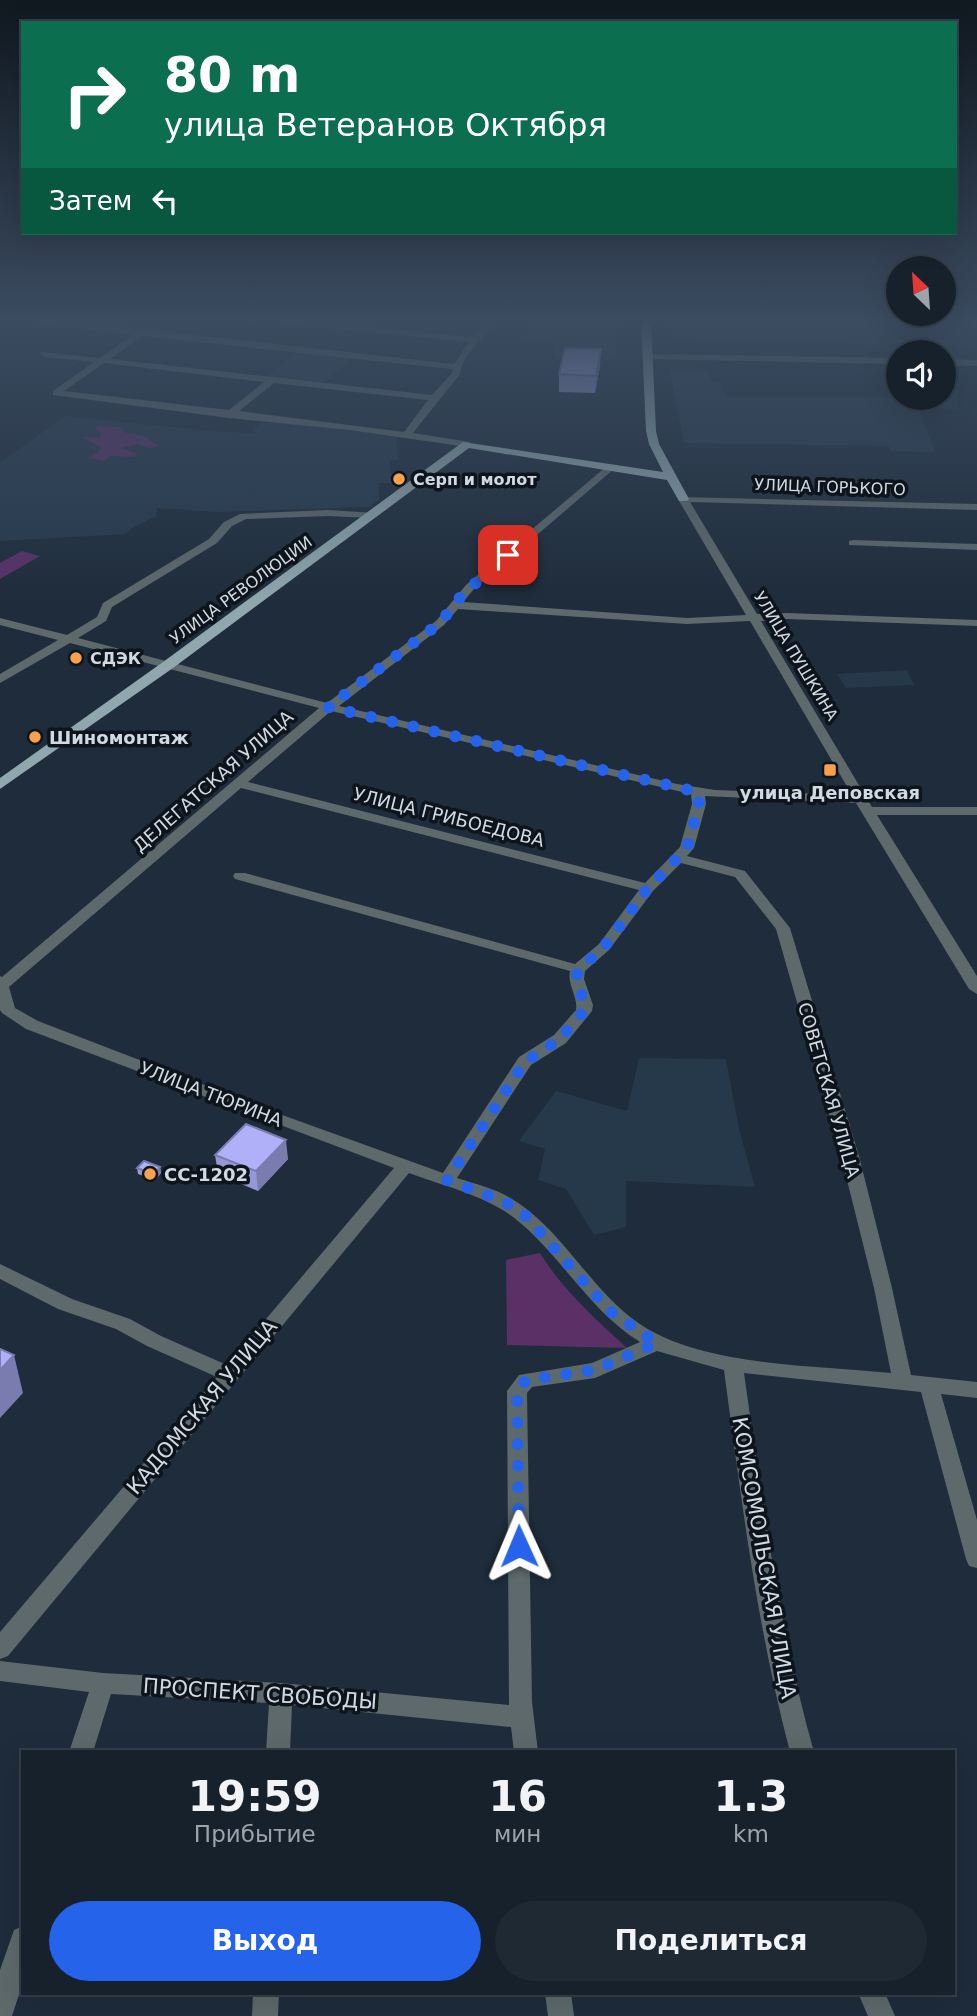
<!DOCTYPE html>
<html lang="ru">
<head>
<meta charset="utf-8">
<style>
  body { margin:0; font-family:"DejaVu Sans",sans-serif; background:#1f2934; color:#f1f3f6; height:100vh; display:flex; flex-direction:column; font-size:26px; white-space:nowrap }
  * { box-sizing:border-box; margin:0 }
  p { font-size:23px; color:#9ea3a9 }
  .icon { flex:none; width:38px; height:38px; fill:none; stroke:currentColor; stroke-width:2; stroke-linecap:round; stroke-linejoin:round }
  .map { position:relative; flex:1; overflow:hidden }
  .side { position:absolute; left:21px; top:1750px; width:934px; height:245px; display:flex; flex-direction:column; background:#16212c; border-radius:0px; box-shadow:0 7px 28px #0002,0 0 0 2px #353e48 }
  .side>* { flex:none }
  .guide { position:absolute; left:21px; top:21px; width:936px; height:214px; border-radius:0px; box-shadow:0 7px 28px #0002,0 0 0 2px #353e48; background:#0b6e4f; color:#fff; overflow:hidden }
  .needle { width:46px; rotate:335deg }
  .buttons { position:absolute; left:886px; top:256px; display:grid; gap:14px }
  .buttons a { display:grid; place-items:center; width:70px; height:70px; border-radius:50%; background:#16212c; box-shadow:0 7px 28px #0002,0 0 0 2px #353e48; font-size:35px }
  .pin { position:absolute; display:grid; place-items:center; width:60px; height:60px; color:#fff; margin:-30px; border-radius:14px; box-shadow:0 4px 10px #0006 }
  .me { position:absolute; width:77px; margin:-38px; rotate:359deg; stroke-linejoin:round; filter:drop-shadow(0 0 5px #0008) }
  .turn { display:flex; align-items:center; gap:24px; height:147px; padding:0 28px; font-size:32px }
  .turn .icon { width:91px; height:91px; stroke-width:2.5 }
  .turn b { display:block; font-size:49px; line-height:60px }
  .then { display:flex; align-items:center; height:66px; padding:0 28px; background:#0003; gap:14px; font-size:26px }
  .eta { display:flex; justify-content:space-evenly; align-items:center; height:119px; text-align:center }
  .eta b { font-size:42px; font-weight:700; line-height:49px }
  .action { display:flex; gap:14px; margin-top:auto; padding:14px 28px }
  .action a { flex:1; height:80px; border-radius:42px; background:#2563eb; color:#fff; font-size:28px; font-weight:700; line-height:80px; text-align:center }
  .action a+a { background:#1f2934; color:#f1f3f6 }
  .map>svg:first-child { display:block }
</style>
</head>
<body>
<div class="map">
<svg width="977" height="2016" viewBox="0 0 977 2016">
  <rect width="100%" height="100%" fill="#1e2c3b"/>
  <g fill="#26394b">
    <polygon points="528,321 618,321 615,359 554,359 555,347 551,341 522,339 520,337 528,333"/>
    <polygon points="669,321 957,321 964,347 671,338"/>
    <polygon points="297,352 352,358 323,384 265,378"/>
    <polygon points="670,371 707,371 713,383 721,382 726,397 943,397 943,380 958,380 958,409 919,409 935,452 890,451 889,446 684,443"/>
    <polygon points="65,416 213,431 253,433 260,422 347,428 399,436 396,441 399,460 389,461 392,483 379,483 379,500 369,507 215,512 157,508 156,516 131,529 126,534 0,541 0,463"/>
    <polygon points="907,670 914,685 846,688 837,674"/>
    <polygon points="639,1058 726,1059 739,1129 755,1187 626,1181 626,1227 594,1235 566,1189 538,1180 545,1149 519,1141 556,1091 627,1111"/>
  </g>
  <g fill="#5a3067">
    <polygon points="99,426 119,427 124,430 122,432 144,436 159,446 149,448 138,444 122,448 138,454 134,457 111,456 104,461 88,458 98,453 101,447 82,437 100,438 101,433 95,428"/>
    <polygon points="22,551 40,556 0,579 0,563"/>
    <path d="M540 1253C563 1290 595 1319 627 1348L507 1345 506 1260Z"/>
  </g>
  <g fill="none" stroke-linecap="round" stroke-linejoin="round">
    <g fill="#5e696c" fill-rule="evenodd">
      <path d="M26 321H49L142 329 454 364 469 342 280 323 276 321H301L473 337 485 325 492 327C480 341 462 356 460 374L413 433 470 442V446L467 447 350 430 229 418 53 395V391L94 362 44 357 40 354 41 352 100 358 133 335ZM142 336 452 369 453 372 432 395 110 359ZM104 363 264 382 229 410 64 391ZM274 383 428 400 404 432 239 411Z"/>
      <polygon points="647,354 898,358 898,364 644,359 643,357"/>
      <polygon points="943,359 977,360 977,366 943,365"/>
      <path d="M607 466 615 468 474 589 463 602 687 618 746 615 678 499 679 497 977 504V510L690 502 757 614 787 613 977 620V626L787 619 761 621 872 807H977V815H877L977 976V994L969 989 856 803 705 796 706 804 694 848 687 856 745 871 790 928 859 1156 892 1288 911 1375 977 1382V1398L941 1394 977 1520V1568L969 1566 966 1559 921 1392 744 1373C762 1500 779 1628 814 1752H790C757 1627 741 1498 724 1370L657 1351 595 1378 532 1387 527 1393 532 1702 538 1752H514L511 1727 292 1705 290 1752H266L269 1703 111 1694 93 1752H69L89 1692 0 1681V1661L103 1673 281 1683 509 1705 507 1391 519 1375 592 1363 640 1342C588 1310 561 1254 513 1217 484 1195 443 1186 409 1173L8 1656 0 1659V1632L217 1377 147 1346 116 1329 58 1309 0 1279V1264L72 1299 130 1319 161 1336 227 1365 394 1168 26 1029 2 1013 0 1010V976L2 977 319 708 70 643 0 683V674L58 640 0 625V618L67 635 97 617 103 603 209 539 224 522 240 514 328 510 376 513V517L372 518 328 516 246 519 232 526 217 543 112 607 106 621 78 638 327 703 436 621 466 585ZM458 609 687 624 750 621 852 795 715 790 677 784 339 706 444 625ZM331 711 691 794 692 804 680 847 645 883 248 782ZM241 788 639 890 599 944 575 964 245 873H235L233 876 235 879 570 971C567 985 578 996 576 1010L554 1035 519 1057 443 1173 285 1116 38 1021 15 1008 9 987ZM681 863 735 877 776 929 841 1156 874 1288 891 1373C815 1365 700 1367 637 1322 589 1288 563 1230 512 1199 497 1189 475 1184 457 1178L531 1065 566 1043 592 1011 593 1005 584 979 585 971 609 950 653 891Z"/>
      <polygon points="853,540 977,544 977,550 849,545 849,541"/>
      <polygon points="23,1926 23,1982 12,2016 0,2016 0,1970 14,1930"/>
      <polygon points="253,1993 279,1993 278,2016 252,2016"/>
      <polygon points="545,1993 571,1993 574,2016 548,2016"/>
      <polygon points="858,1993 885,1993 895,2016 868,2016"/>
    </g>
    <polygon fill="#8fa7ad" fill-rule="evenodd" points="641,321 651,321 656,431 659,444 689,499 687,501 679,501 667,480 469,448 173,668 0,789 0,778 163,662 463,442 663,472 649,444 646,431"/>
  </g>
  <g fill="#9697d5">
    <polygon points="600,366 595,393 559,392 559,374"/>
    <polygon points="215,1155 288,1159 258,1191 218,1174"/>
    <polygon points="160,1167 161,1173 155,1180 138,1174 137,1168"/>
  </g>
  <g fill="#7a7bae">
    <polygon points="601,349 600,366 595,393 596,376"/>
    <polygon points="286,1140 288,1159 258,1191 256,1171"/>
    <polygon points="160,1167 161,1173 155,1180 154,1174"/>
    <polygon points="14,1355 23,1393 0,1418 0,1370"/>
  </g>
  <g fill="#afb0f8" stroke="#7a7bae" stroke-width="2">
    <polygon points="565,348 601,349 596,376 559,374"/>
    <polygon points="246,1124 286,1140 256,1171 215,1155"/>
    <polygon points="144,1161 160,1167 154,1174 137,1168"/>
    <polygon points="0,1349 14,1355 0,1370"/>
  </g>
  <linearGradient id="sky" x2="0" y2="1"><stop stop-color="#101820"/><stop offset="0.53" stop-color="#3b4b60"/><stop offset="1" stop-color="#3b4b60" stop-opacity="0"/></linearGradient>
  <rect width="977" height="603" fill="url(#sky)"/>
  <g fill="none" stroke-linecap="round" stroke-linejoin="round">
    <polyline stroke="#2563eb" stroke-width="12" stroke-dasharray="0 21.6" points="508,555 462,595 440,623 328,707 698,792 699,804 687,848 648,888 604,947 578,970 576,979 585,1005 584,1011 560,1039 525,1062 447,1180 503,1201 522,1212 610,1311 657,1343 595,1370 526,1380 517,1391 519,1546"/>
  </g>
  <g fill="#f9a04c" stroke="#0e141b" stroke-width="2.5">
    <circle cx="399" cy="479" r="7"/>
    <circle cx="76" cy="658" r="7"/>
    <circle cx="35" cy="737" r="7"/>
    <rect x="823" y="763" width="14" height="14" rx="3.5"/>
    <circle cx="150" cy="1174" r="7"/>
  </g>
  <g text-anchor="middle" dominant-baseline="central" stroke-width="7" stroke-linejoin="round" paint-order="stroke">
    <g font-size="16" font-weight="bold" fill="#d1dae3" stroke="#0e141b" text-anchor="start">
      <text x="413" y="479">Серп и молот</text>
      <text x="90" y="658">СДЭК</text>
    </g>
    <g font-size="16" fill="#d1dae3" stroke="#0e141b">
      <text transform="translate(830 487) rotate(2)">УЛИЦА ГОРЬКОГО</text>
      <text transform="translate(241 590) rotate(-36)">УЛИЦА РЕВОЛЮЦИИ</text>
      <text transform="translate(796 656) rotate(59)">УЛИЦА ПУШКИНА</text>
    </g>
    <g font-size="18" font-weight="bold" fill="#d1dae3" stroke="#0e141b" text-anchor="start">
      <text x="49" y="737">Шиномонтаж</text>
      <text x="830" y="792" text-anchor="middle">улица Деповская</text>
      <text x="164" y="1174">СС-1202</text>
    </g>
    <g font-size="18" fill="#d1dae3" stroke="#0e141b">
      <text transform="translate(213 781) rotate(-41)">ДЕЛЕГАТСКАЯ УЛИЦА</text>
      <text transform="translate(449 817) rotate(14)">УЛИЦА ГРИБОЕДОВА</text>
      <text transform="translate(829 1090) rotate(74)">СОВЕТСКАЯ УЛИЦА</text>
      <text transform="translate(211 1094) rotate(21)">УЛИЦА ТЮРИНА</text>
    </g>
    <g font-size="21" fill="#d1dae3" stroke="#0e141b">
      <text transform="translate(202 1407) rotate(-50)">КАДОМСКАЯ УЛИЦА</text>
      <text transform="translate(764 1558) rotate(80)">КОМСОМОЛЬСКАЯ УЛИЦА</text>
      <text transform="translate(260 1694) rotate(4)">ПРОСПЕКТ СВОБОДЫ</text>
    </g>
  </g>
</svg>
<div class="buttons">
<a><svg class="needle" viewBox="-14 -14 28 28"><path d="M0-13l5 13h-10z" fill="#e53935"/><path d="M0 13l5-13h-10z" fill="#9ea3a9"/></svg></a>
<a><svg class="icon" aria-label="sound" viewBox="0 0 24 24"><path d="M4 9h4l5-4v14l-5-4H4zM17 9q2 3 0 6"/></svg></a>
</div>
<div class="pin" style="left:508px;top:555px;background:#d93025"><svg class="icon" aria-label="arrive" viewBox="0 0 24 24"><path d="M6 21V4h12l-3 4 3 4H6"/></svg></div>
<svg class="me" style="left:519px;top:1546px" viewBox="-20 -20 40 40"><path d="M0-17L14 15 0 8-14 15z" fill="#2563eb" stroke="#fff" stroke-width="4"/></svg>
<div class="guide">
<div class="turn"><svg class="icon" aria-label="right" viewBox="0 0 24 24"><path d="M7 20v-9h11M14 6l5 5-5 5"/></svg><div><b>80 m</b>улица Ветеранов Октября</div></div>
<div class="then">Затем<svg class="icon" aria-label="left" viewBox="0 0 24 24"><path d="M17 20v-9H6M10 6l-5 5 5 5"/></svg></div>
</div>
<section class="side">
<div class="eta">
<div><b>19:59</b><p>Прибытие</p></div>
<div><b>16</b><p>мин</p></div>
<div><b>1.3</b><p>km</p></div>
</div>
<div class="action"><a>Выход</a><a>Поделиться</a></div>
</section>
</div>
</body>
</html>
